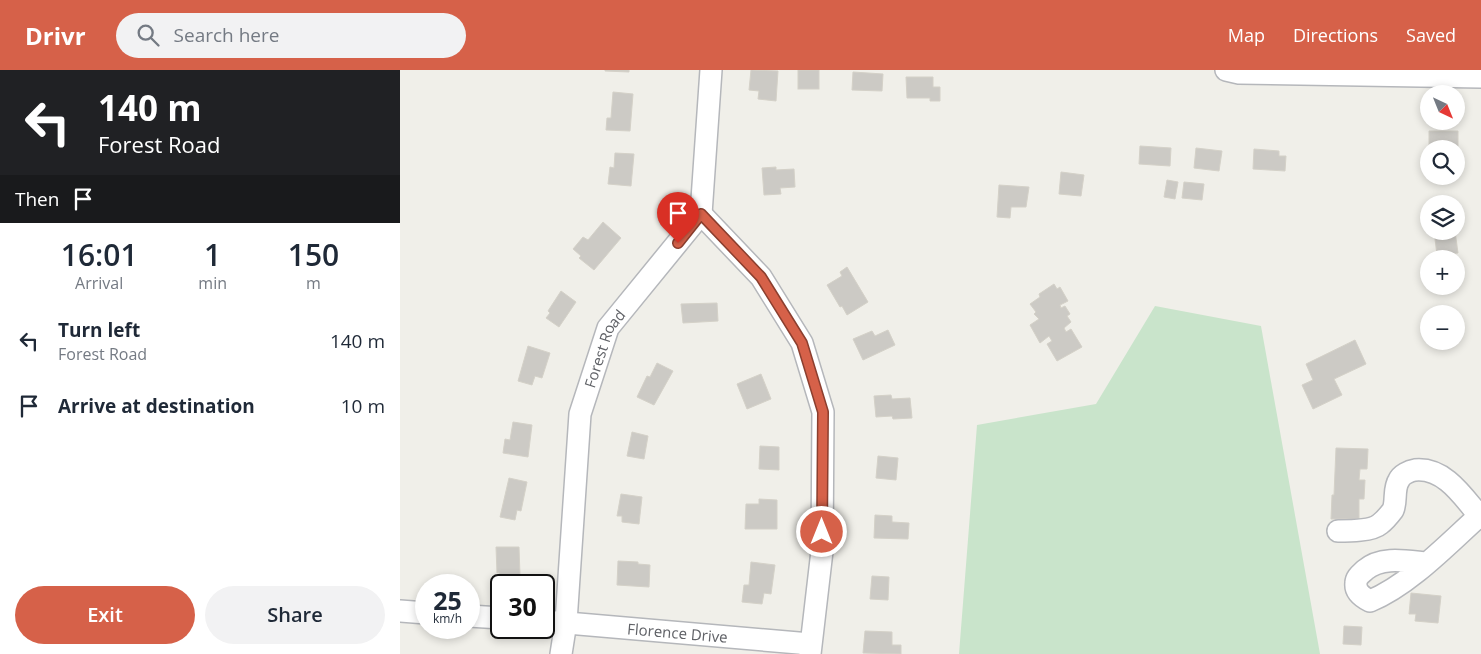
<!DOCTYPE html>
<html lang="en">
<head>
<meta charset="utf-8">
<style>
  body { margin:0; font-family:"Open Sans",sans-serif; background:#f2f2f3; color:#1f2937; height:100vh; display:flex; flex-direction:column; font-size:19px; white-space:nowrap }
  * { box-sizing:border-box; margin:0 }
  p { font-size:16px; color:#747a83 }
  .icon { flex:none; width:28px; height:28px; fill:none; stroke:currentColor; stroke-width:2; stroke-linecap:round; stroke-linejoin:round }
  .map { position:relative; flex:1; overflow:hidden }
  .details { display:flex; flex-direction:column; background:#fff; width:400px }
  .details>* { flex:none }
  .top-card { background:#202124; color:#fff; overflow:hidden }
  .needle { width:32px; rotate:137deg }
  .fabs { position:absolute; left:1020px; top:15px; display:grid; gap:10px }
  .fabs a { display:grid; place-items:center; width:45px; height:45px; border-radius:50%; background:#fff; box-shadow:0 2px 8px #0003; font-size:25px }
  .speed { position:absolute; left:15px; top:504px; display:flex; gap:10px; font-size:25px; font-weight:700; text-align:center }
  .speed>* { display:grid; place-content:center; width:65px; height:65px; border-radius:50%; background:#fff; box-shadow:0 2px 8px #0003; line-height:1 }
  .speed small { font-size:12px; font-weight:400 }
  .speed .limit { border:2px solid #111; border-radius:8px; background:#fff; color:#111 }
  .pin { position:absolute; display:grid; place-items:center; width:42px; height:42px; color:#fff; margin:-51px -21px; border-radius:50% 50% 50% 0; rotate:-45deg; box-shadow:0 0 5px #0007 }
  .pin .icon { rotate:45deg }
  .me { position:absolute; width:55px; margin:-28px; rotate:0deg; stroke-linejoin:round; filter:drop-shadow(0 0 4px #0008) }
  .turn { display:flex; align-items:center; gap:18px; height:105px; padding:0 15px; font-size:22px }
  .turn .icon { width:65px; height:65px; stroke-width:2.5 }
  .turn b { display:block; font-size:35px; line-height:42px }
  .then { display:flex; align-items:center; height:48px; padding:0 15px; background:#0003; gap:10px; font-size:19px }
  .eta { display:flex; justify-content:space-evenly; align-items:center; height:85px; text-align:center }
  .eta b { font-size:30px; font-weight:600; line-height:35px }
  .primary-button { display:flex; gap:10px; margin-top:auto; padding:10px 15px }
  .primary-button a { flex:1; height:58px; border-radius:30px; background:#d66149; color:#fff; font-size:20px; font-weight:600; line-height:58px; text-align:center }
  .primary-button a+a { background:#f2f2f3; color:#1f2937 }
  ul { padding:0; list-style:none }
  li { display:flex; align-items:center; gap:15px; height:65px; padding:0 15px }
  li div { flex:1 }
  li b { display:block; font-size:19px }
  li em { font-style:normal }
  header { display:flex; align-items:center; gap:30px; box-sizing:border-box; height:70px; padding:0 25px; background:#d66149; color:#fff }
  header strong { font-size:24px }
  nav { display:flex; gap:28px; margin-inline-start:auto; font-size:18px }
  .search { width:350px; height:45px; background:#f2f2f3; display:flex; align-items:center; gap:12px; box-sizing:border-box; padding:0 18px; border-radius:28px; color:#747a83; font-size:19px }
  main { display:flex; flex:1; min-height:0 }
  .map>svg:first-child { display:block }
</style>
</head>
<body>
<header>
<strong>Drivr</strong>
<div class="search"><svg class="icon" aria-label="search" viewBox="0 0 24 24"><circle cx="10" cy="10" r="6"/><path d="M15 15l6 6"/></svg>Search here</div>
<nav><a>Map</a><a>Directions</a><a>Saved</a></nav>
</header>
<main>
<section class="details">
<div class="top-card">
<div class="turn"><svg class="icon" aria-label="left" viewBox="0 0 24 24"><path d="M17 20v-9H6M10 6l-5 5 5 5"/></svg><div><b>140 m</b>Forest Road</div></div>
<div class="then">Then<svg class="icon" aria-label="arrive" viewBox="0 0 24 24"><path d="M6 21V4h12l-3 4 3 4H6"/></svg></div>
</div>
<div class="eta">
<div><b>16:01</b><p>Arrival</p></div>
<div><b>1</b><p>min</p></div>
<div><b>150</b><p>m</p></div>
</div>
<ul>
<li><svg class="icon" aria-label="left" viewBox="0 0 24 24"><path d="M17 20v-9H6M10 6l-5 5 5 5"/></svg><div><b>Turn left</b><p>Forest Road</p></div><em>140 m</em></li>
<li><svg class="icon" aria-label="arrive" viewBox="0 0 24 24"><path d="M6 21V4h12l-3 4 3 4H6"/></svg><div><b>Arrive at destination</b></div><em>10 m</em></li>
</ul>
<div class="primary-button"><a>Exit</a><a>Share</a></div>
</section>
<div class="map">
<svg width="1081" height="584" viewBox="0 0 1081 584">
  <rect width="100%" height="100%" fill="#f0efe9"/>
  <polygon fill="#c9e4cb" points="755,236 861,256 920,584 559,584 577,355 696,334"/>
  <g fill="#cccac5" stroke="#d4d1c8">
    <polygon points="205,0 229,0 229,2 205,1"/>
    <polygon points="351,0 378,1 376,31 358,29 359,21 349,20"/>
    <rect x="398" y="0" width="21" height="19"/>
    <polygon points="453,2 483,4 482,21 452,20"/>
    <polygon points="506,7 533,7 533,17 540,17 540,31 530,31 530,28 507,28"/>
    <polygon points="213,22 233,24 230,61 206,60 207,48 211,48"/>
    <polygon points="1029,61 1058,61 1058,87 1061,87 1061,96 1056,97 1056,79 1029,79"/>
    <polygon points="740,76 771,78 770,96 739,94"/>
    <polygon points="796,78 822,81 819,101 794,98"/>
    <polygon points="854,79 879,81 879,86 886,86 885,101 853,99"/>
    <polygon points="215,83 234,84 231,116 208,114 210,97 214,98"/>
    <polygon points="376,97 376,100 394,99 395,117 380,118 381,124 364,125 362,98"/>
    <polygon points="661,102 684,105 681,126 659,124"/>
    <polygon points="767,110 778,112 775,129 764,127"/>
    <polygon points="784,112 804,114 802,130 782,128"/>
    <polygon points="599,115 629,117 626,137 611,137 610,148 597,147"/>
    <polygon points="203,152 221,168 194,200 179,188 181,186 173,179 183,167 188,170"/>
    <polygon points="1034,161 1055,161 1058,183 1037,185"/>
    <polygon points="447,197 468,232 447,245 442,236 440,237 427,215 442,206 440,202"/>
    <polygon points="654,214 657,219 660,217 668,231 660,235 661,238 665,236 670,244 667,246 671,252 664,258 666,262 671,259 682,277 657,291 647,274 652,271 649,266 640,273 630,255 639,249 634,244 636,242 630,234 640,227 639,224"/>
    <polygon points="161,221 176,232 159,257 146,248 150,243 148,241"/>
    <polygon points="317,233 318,251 283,253 281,234"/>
    <polygon points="488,260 495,275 463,290 453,269 472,261 475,266"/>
    <polygon points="955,270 966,294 934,309 942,325 913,339 902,315 913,310 906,294"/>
    <polygon points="128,276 150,283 142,308 135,306 132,315 118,311"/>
    <polygon points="257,293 273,301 254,335 237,327 247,306 250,307"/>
    <polygon points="361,304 371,329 347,339 337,314"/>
    <polygon points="491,325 492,329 510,328 512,348 493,349 492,346 476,347 474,326"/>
    <polygon points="113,352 132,355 128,387 103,383 105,369 110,370"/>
    <polygon points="232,362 248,366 244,389 227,386"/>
    <polygon points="360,376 379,377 379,400 359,399"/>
    <polygon points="936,378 968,379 967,399 960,399 959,410 965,410 964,429 959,429 959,449 931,449 932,425 934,425"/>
    <polygon points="478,386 498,388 496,410 476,408"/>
    <polygon points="109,408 127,412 121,441 117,440 115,450 100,447"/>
    <polygon points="221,424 242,427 239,454 222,452 222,446 217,446"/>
    <polygon points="359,429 377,430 377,459 345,459 346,434 359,434"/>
    <polygon points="475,445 492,446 492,452 509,453 508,469 474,468"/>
    <polygon points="96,477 119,477 120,506 109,506 109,514 99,514 99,502 97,503"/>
    <polygon points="218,491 238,492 238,494 250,495 249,517 217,515"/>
    <polygon points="351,492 375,495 371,524 364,523 362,534 342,532 344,515 349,515"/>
    <polygon points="472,506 489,507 488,530 470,529"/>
    <polygon points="1011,523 1041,526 1038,553 1015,551 1016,544 1009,544"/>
    <polygon points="944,556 962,557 961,575 943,574"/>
    <polygon points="465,561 492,562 492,575 501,575 501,584 463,583"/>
  </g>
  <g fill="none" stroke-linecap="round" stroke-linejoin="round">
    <defs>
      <g id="minor">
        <polyline points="826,0 839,3 1081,7"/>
        <polyline points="301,144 361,207 402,273 423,342 422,481 410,584"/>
        <path d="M938 461C949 461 972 461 980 454 984 451 990 444 993 440 997 431 993 419 999 410 1001 405 1009 401 1015 400 1045 397 1064 428 1081 448"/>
        <path d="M1026 493C1006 491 981 486 965 500 961 504 956 507 956 513 955 521 962 527 970 531 1009 515 1048 474 1079 446"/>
        <polyline points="0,541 26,543"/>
        <polyline points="69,546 101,548"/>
        <path id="s1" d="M144 551 410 574"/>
        <path id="s2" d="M161 584 166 552 180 344 208 258 301 144 311 0"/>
      </g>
    </defs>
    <use href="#minor" stroke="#b5b7bb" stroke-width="24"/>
    <use href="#minor" stroke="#fff" stroke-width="21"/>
  </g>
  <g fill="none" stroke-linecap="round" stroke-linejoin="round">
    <defs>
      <polyline id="route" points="278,173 301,144 361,207 402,273 423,342 422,462"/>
    </defs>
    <use href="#route" stroke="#8b3f2f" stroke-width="12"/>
    <use href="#route" stroke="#d66149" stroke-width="9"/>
  </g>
  <g text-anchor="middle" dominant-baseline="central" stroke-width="4.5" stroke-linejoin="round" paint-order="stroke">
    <g font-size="15" fill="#606267" stroke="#fff">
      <text stroke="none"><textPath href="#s2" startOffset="311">Forest Road</textPath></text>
      <text stroke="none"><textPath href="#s1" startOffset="134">Florence Drive</textPath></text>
    </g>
  </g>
</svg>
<div class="fabs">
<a><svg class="needle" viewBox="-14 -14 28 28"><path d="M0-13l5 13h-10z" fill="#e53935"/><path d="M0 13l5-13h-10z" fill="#747a83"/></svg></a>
<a><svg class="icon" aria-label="search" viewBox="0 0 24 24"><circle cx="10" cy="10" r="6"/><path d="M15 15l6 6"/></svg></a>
<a><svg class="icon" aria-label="layers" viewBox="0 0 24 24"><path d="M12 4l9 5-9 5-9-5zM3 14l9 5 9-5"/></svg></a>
<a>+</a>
<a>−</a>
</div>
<div class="speed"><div>25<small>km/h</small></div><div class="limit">30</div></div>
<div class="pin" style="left:278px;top:173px;background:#d93025"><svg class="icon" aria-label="arrive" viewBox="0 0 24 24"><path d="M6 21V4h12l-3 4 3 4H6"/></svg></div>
<svg class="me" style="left:422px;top:462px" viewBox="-20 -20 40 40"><circle r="17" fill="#d66149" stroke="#fff" stroke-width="3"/><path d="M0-11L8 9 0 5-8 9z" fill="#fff"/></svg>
</div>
</main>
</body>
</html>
